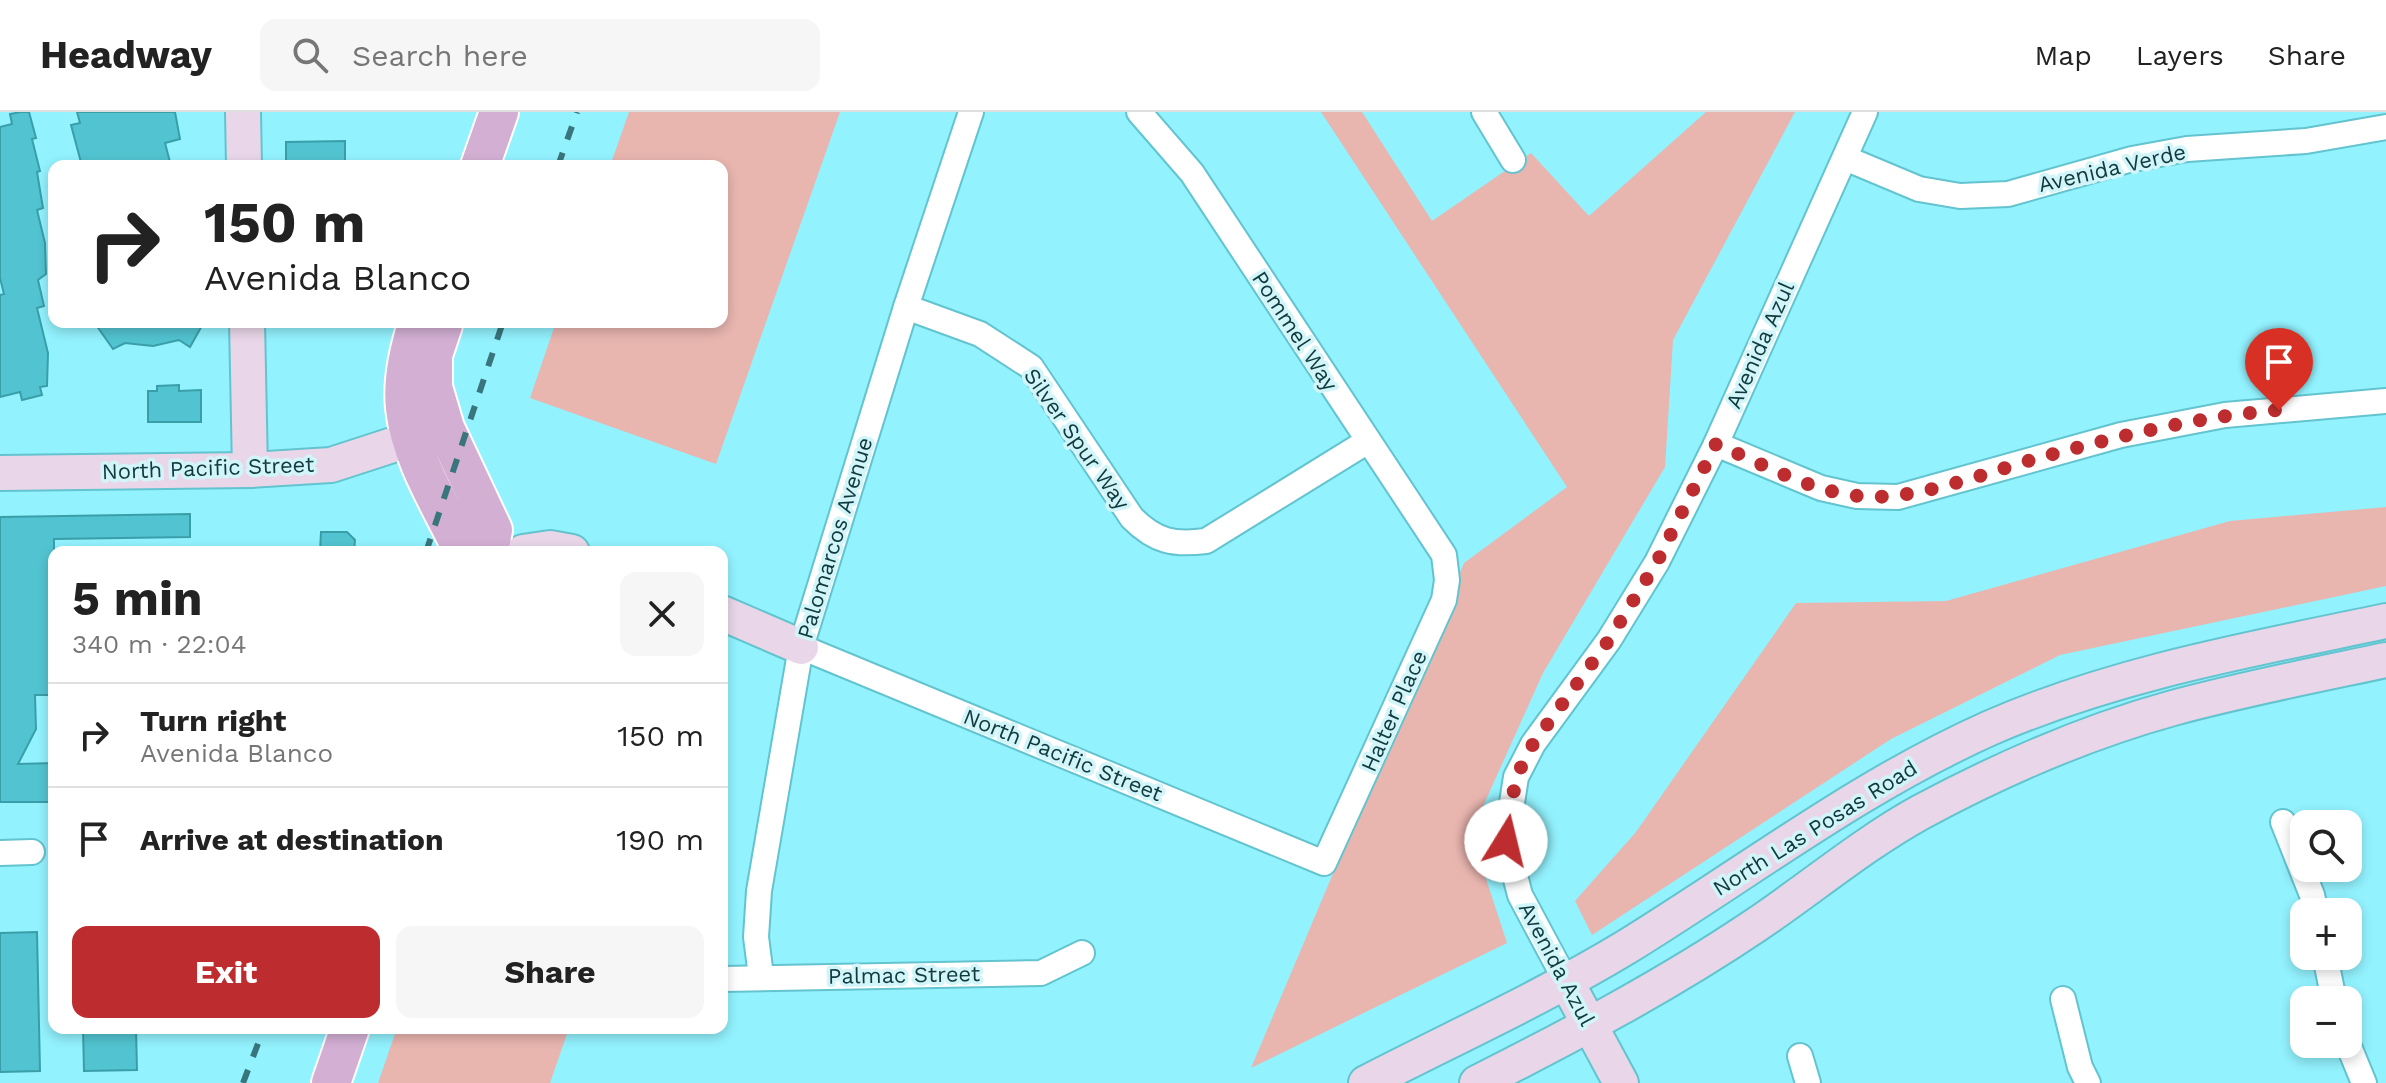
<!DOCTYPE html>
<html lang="en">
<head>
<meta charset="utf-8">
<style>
  body { margin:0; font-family:"Work Sans",sans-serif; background:#f6f6f6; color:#222; height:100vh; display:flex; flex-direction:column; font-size:30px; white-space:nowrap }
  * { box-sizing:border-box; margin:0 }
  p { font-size:26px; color:#767676 }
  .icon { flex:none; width:44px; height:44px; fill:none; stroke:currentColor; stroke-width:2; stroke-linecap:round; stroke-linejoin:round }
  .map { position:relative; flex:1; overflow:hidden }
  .panel { position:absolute; left:48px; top:434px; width:680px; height:488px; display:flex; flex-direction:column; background:#fff; border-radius:16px; box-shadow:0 4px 12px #0003 }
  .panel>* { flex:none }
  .guide { position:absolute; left:48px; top:48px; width:680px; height:168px; border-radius:16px; box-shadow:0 4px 12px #0003; background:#fff; color:#222; overflow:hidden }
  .buttons { position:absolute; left:2290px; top:698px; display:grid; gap:16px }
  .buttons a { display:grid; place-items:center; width:72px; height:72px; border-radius:16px; background:#fff; box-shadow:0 4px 12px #0003; font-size:40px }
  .pin { position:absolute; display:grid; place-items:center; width:68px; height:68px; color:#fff; margin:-82px -34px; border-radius:50% 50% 50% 0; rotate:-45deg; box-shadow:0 0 8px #0007 }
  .pin .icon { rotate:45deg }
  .me { position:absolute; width:88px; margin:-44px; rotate:9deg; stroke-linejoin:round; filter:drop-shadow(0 0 6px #0008) }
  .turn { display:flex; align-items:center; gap:28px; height:168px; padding:0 24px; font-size:36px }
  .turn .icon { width:104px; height:104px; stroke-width:2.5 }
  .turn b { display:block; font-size:56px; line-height:68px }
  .round { display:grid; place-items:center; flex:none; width:84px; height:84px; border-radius:16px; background:#f6f6f6 }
  .summary { display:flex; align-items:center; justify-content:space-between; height:136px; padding:0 24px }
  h1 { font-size:48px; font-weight:700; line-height:60px }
  .primary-button { display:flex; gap:16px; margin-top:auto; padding:16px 24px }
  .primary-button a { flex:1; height:92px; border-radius:16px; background:#bd2d2f; color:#fff; font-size:32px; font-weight:700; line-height:92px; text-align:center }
  .primary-button a+a { background:#f6f6f6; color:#222 }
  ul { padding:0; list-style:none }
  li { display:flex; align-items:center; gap:24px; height:104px; padding:0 24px; border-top:2px solid #e0e0e0 }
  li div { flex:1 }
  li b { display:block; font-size:30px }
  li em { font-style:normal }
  header { display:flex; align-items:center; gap:48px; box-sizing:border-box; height:112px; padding:0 40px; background:#fff; border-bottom:2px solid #e0e0e0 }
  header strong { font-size:38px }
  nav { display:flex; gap:44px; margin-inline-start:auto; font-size:28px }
  .search { width:560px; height:72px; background:#f6f6f6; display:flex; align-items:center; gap:20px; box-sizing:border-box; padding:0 28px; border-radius:16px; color:#767676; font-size:30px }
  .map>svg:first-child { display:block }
</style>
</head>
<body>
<header>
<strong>Headway</strong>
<div class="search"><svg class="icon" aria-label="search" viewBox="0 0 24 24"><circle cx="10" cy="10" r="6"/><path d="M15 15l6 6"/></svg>Search here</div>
<nav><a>Map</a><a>Layers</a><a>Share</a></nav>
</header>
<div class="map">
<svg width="2386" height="971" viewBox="0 0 2386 971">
  <rect width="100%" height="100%" fill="#92f2fe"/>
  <g fill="#e9b5af">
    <polygon points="629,0 840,0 716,352 530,286 556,210 722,210 722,54 610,54"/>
    <polygon points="1321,0 1362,0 1432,109 1531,41 1589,104 1706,0 1795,0 1673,228 1665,355 1543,561 1471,721 1507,831 1251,956 1464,451 1567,375"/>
    <polygon points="2386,395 2386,474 2060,543 1891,627 1592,823 1575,789 1636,720 1796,491 1946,489 2230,409"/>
    <polygon points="397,916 569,916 550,971 378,971"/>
  </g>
  <g fill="#52c4d1" stroke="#3a9ea9" stroke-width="2">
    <polygon points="21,0 29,0 36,26 32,27 40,59 37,60 43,96 37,98 45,131 46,162 38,168 44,194 37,196 48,241 47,274 40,275 42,283 22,288 20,280 0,285 0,183 4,182 0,166 0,15 12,12 10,2"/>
    <polygon points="77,0 175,0 180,27 165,31 171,54 82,54 71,13 80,11"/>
    <polygon points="345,29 345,54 286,54 286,30"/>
    <polygon points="94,210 204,210 190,235 179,228 153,234 125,231 113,237"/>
    <polygon points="179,273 179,279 201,278 201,310 148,310 148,279 157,279 157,274"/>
    <polygon points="190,402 190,425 54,427 54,583 35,583 36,617 18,652 54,651 54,690 0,690 0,405"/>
    <polygon points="321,420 347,420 355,428 354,440 320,440"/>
    <polygon points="37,820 40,959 0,960 0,821"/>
    <polygon points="83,916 136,916 137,958 84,959"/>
  </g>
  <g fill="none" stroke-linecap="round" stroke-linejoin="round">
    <defs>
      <g id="street">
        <polyline points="1484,0 1513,48"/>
        <polyline points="1845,46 1919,77 1960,84 2008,82 2132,47 2187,37 2306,29 2386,15"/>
        <path d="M906 195 980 222 1031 255 1132 406C1156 430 1174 433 1206 429L1368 329"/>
        <polyline points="1716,332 1821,376 1857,384 1898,385 2121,323 2225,303 2386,289"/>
        <polyline points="801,535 1324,751 1444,488 1447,468 1444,443 1192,61 1139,0"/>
        <polyline points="2283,710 2312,783 2316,800"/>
        <polyline points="0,741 32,740"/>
        <polyline points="2325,844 2334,888"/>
        <polyline points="761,864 756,825 759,779 801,535 906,195 971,0"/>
        <polyline points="722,867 1041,861 1082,841"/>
        <polyline points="1566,869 1520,783 1506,729 1516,665 1533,632 1609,528 1657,450 1716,332 1865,0"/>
        <polyline points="2063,887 2080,955 2088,971"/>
        <polyline points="2348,932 2364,971"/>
        <polyline points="1800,944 1808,971"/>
      </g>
      <g id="secondary">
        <polyline points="243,0 244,54"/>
        <polyline points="247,210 250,358"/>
        <polyline points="0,361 250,358 331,353 411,327"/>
        <polyline points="523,440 550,436 572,440"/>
        <polyline points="722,501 801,535"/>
        <polyline points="1566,869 1621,971"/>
        <path d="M1366 971C1453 926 1544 885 1628 834 1748 760 1860 674 1990 616 2116 561 2253 537 2386 509"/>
        <path d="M1477 971C1572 923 1667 873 1756 813 1811 776 1863 732 1921 700 2001 657 2086 620 2173 596 2243 577 2315 563 2386 548"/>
      </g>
      <g id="primary">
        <polyline points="480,54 499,0"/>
        <path d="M418 210C409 237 402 268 405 296 410 345 440 392 461 435L468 440"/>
        <polyline points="443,213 433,243 433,275 445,316 493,418 489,440"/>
        <polyline points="331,971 350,916"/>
      </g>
    </defs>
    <use href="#street" stroke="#63c4cf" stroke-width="28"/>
    <use href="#secondary" stroke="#63c4cf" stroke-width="38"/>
    <use href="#primary" stroke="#fff" stroke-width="42"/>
    <use href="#street" stroke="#fff" stroke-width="24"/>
    <use href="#secondary" stroke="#e9d7e9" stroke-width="34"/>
    <use href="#primary" stroke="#d3afd4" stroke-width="38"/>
    <g stroke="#39757c" stroke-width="6" stroke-dasharray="14 14" stroke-linecap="butt">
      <polyline points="558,54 577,0"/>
      <polyline points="426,440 503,210"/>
      <polyline points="243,971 264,916"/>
    </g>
  </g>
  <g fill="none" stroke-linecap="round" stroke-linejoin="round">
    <path stroke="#bd2d2f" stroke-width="14" stroke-dasharray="0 25.2" d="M1506 729 1516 665 1533 632 1609 528 1657 450 1716 332C1761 351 1809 379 1858 384 1912 390 1982 362 2035 347 2115 325 2195 305 2279 298"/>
  </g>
  <g text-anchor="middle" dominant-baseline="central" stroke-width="7" stroke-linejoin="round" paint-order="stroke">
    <g font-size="22" fill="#0f3a3e" stroke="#d2f5f9">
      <text transform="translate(2112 56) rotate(-13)">Avenida Verde</text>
      <text transform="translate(1295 219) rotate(57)">Pommel Way</text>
      <text transform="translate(1760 233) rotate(-66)">Avenida Azul</text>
      <text transform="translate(1077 327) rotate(55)">Silver Spur Way</text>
      <text transform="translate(208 356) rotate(-2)">North Pacific Street</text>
      <text transform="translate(835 426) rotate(-73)">Palomarcos Avenue</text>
      <text transform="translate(1394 599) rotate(-66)">Halter Place</text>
      <text transform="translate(1063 643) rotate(22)">North Pacific Street</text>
      <text transform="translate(1815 716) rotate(-32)">North Las Posas Road</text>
      <text transform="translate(1557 852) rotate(62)">Avenida Azul</text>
      <text transform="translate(904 863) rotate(-1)">Palmac Street</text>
    </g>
  </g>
</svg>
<div class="buttons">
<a><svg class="icon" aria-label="search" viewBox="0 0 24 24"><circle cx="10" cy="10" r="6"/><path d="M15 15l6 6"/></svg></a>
<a>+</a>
<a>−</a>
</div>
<div class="pin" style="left:2279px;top:298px;background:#d93025"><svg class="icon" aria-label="arrive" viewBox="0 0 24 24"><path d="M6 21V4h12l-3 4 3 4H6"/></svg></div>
<svg class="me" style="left:1506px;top:729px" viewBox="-20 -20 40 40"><circle r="19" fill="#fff"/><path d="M0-13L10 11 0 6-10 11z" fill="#bd2d2f"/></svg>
<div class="guide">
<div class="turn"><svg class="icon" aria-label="right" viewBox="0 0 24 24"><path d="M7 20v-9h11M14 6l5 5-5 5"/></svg><div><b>150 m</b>Avenida Blanco</div></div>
</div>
<section class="panel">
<div class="summary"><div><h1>5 min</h1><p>340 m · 22:04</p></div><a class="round"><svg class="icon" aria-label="close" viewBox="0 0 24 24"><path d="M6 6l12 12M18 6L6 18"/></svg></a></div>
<ul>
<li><svg class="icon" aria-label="right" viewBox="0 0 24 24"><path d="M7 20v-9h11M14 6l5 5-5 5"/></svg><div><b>Turn right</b><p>Avenida Blanco</p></div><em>150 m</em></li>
<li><svg class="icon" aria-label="arrive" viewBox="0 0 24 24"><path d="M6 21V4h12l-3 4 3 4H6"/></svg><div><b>Arrive at destination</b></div><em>190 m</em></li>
</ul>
<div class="primary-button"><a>Exit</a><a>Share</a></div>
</section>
</div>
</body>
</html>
